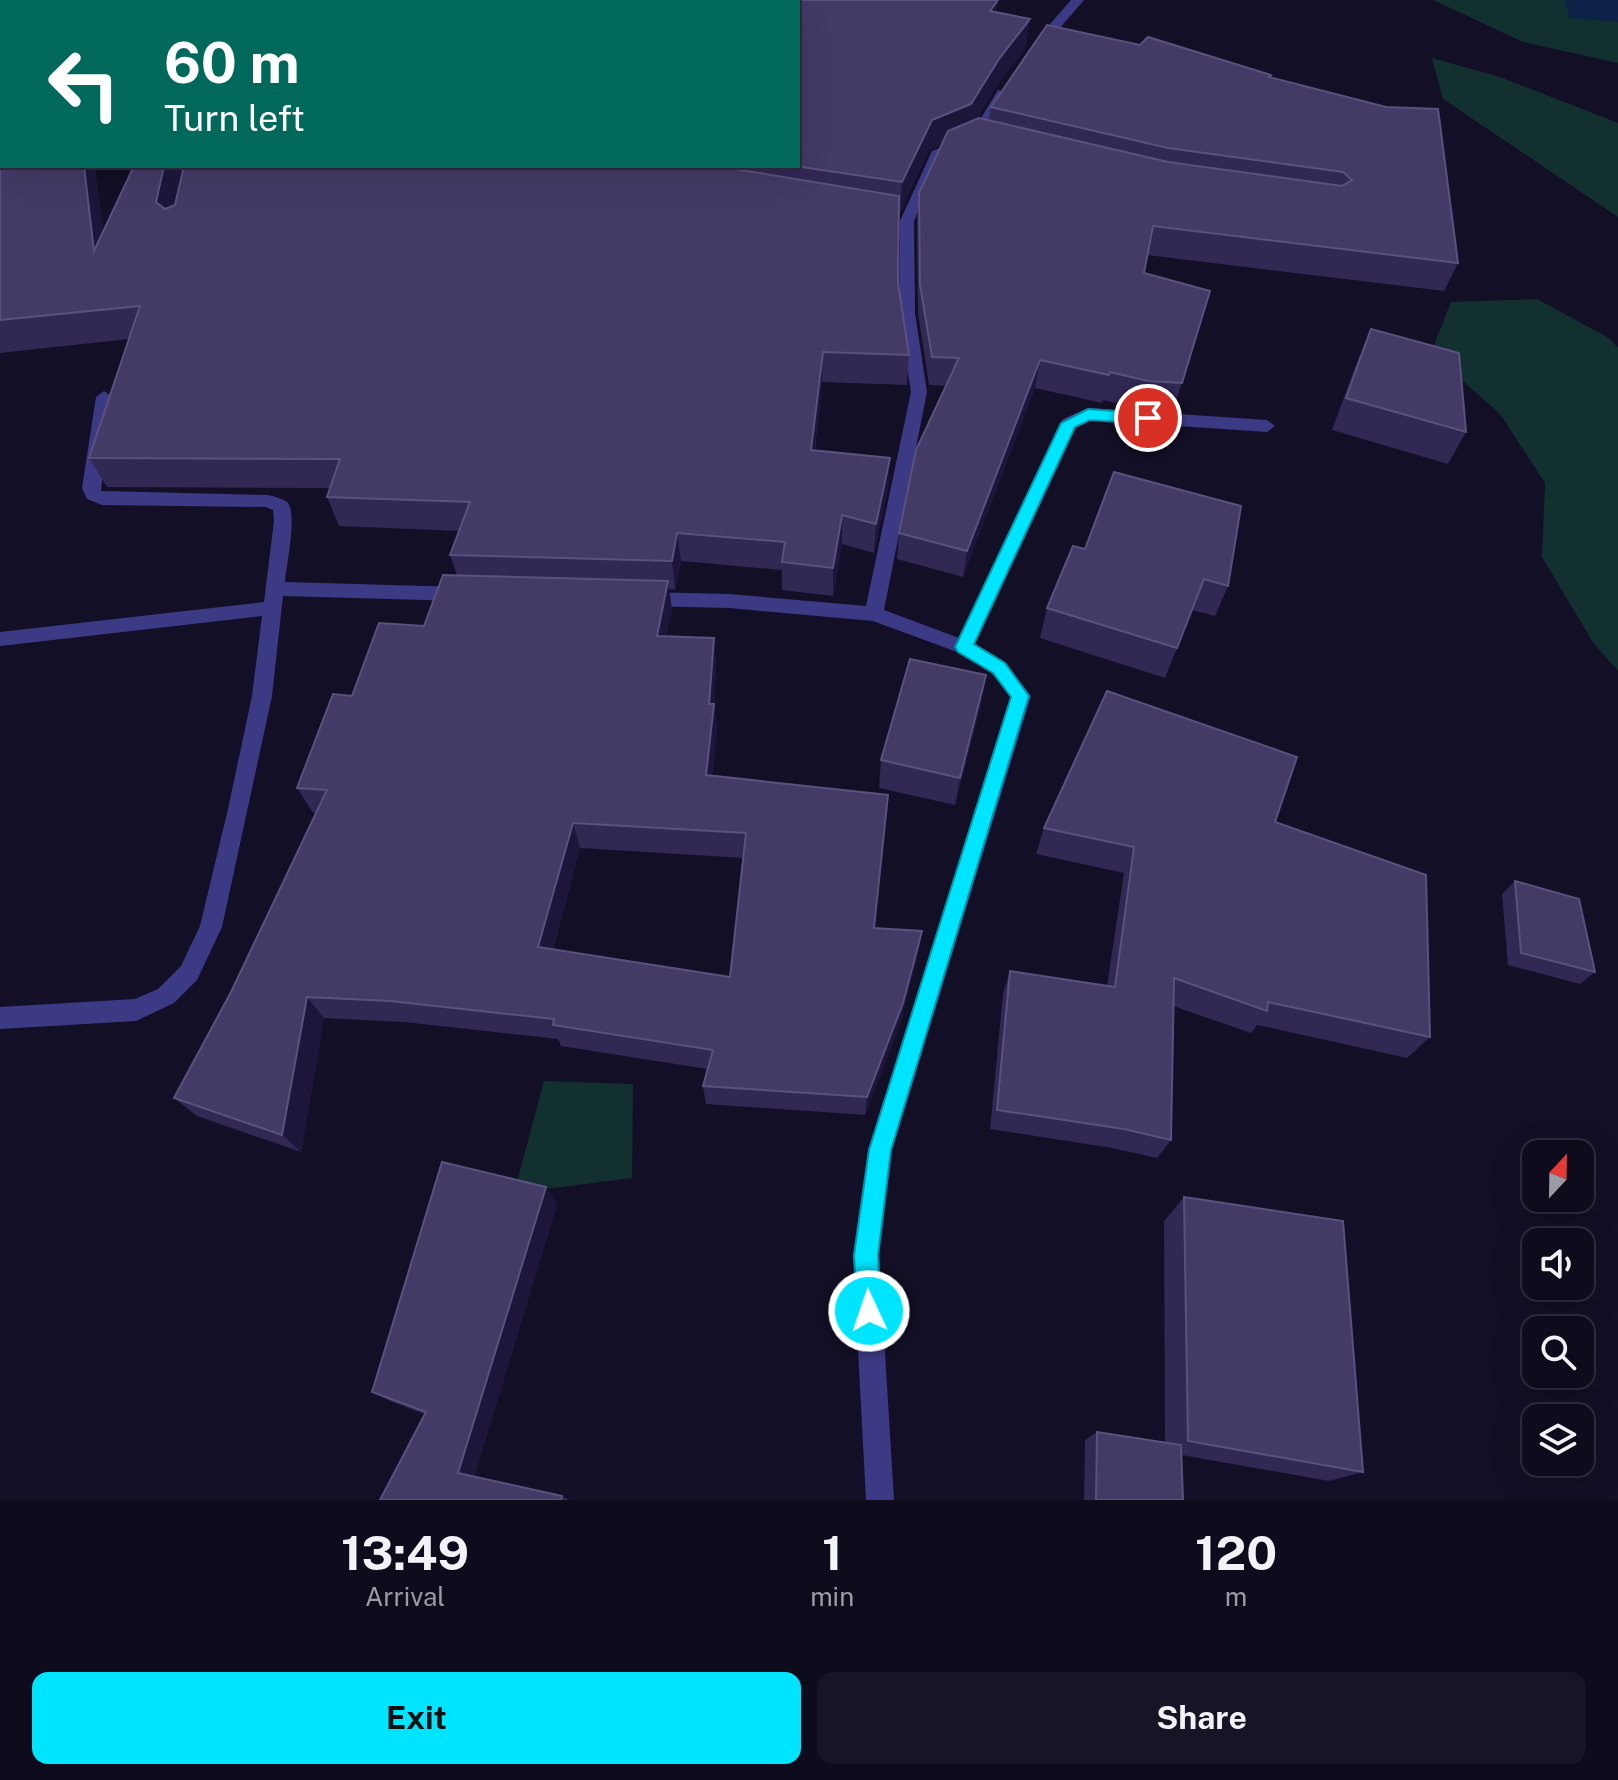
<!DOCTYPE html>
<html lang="en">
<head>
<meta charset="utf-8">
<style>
  body { margin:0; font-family:"Public Sans",sans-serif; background:#171425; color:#f1f3f6; height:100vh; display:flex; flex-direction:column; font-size:30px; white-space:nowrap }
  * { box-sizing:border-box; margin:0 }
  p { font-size:26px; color:#9b9ba3 }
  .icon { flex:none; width:44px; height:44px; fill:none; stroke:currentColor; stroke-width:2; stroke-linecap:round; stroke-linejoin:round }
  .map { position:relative; height:1500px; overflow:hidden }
  .drawer { display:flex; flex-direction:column; background:#0e0b1c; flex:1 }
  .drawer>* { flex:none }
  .top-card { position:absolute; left:0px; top:0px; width:800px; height:168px; box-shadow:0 8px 32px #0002,0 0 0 2px #2e2b3b; background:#00695c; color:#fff; overflow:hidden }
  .needle { width:52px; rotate:22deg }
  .buttons { position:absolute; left:1522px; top:1140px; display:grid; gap:16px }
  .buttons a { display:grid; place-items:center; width:72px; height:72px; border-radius:16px; background:#0e0b1c; box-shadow:0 8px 32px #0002,0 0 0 2px #2e2b3b; font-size:40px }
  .pin { position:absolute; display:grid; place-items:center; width:68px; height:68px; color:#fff; margin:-34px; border:4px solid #fff; border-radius:50%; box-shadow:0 2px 8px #0007 }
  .me { position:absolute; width:88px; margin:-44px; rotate:357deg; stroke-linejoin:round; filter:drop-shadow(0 0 6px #0008) }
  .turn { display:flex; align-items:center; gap:28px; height:168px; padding:0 32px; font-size:36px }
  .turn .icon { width:104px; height:104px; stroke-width:2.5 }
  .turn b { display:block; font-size:56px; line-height:68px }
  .eta { display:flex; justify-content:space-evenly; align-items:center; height:136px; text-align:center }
  .eta b { font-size:48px; font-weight:700; line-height:56px }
  .button { display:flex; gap:16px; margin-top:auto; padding:16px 32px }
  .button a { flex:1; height:92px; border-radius:16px; background:#00e5ff; color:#111; font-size:32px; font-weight:700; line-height:92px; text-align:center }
  .button a+a { background:#171425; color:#f1f3f6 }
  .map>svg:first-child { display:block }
</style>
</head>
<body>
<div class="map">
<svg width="1618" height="1500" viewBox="0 0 1618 1500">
  <rect width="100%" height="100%" fill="#130f26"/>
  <g fill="#12302f">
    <polygon points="1433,0 1599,0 1618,6 1618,63 1523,42"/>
    <polygon points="1432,58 1500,77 1618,123 1618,217 1443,99"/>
    <polygon points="1537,299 1609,338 1618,348 1618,671 1594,644 1542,557 1545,483 1500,414 1431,353 1451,302"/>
    <polygon points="544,1081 633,1084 632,1178 514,1193"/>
  </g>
  <polygon fill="#0c2248" points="1565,0 1618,0 1618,22 1569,18"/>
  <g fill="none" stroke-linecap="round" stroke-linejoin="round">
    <g fill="#3d3a85" fill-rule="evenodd">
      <polygon points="1071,0 1084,0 1040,51 1032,51 1032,45"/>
      <polygon points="998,90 1010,93 980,142 943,157 914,221 915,313 927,392 884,610 959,638 1063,419 1088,408 1267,420 1275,426 1267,432 1090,420 1076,427 975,644 1006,663 1031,696 892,1150 879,1255 894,1500 866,1500 853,1255 868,1150 1011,697 992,673 957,652 873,621 729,608 645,606 636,599 645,592 729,594 866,606 911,392 899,313 900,221 932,151 970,136"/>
      <polygon points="0,140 2,140 0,149"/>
      <path d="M104 391 112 397 101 491 268 495C273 496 283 499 287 502 298 512 286 567 285 582L461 587 470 594 461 601 283 596 272 696 222 927 197 980 174 1003 136 1021 0 1029V1007L135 999 158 989 181 966 200 926 228 809 252 696 262 616 0 646V632L264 602 274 521 273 510 266 507 102 505 87 499 82 488 96 397Z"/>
    </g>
  </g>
  <g fill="#312854" fill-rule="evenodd">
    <path d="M997 12 1030 19 1025 49 995 88 977 119 989 120 991 107 1271 75 1270 77 1458 263 1444 291 1147 255 1144 273 1210 291 1173 411 1141 409 1103 400 1102 403 1035 388 963 577 897 559 899 533 946 386 929 385 918 313 917 222 919 193 942 145 929 150 900 213 899 212 898 283 909 355 907 385 822 382 815 450 890 458 888 488 874 553 842 544 833 596 782 590V570L681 561 675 590 669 589 672 609 666 637 714 638 716 665 714 704 717 731 712 775 874 928 918 954 900 1024 865 1115 706 1104 703 1086 707 1069 561 1046 558 1039 404 1022 324 1018 301 1152 197 1116 174 1098 231 992 316 813H313L297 788 352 696 424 626 457 575 450 555 459 531 339 526 327 497 330 488 107 487 89 458 129 339 0 353V147L104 231 184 166H798ZM580 848 744 858 730 977 553 949Z"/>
    <polygon points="1371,329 1466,432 1448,464 1332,430 1357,362"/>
    <polygon points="1073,546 1228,586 1215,616 1192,610 1165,678 1040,638 1047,608"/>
    <polygon points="986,675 981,704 955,805 879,788 881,760"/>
    <polygon points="1275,822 1430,1037 1407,1058 1257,1025 1251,1033 1173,1006 1171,1140 1157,1158 1112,1148 990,1129 1003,994 1010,971 1107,986 1124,873 1036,854 1044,828"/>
    <polygon points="1515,881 1595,972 1580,984 1508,965 1502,894"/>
    <polygon points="1184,1197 1363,1472 1329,1481 1182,1455 1183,1500 1084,1500 1085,1440 1097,1432 1165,1442 1164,1221"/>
    <polygon points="557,1204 474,1477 562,1496 569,1500 380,1500 424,1414 390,1401 372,1392"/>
  </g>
  <g fill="#1d163a">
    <polygon points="998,0 995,29 990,11"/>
    <polygon points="1030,19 1025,49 995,88 968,134 929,150 900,213 902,182 932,120 999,59"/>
    <polygon points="84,166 95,166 110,282 94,251"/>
    <polygon points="164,166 184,166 170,232 156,202"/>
    <polygon points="823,352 822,382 811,480 811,450"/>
    <polygon points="1040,360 1035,388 963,577 967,551"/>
    <polygon points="890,458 888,488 874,553 876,524"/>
    <polygon points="842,515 842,544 833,596 833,568"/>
    <polygon points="677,533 681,561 675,590 672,561"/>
    <polygon points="668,581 672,609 661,664 657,636"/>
    <polygon points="714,638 716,665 714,704 717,731 709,800 706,775"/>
    <polygon points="986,675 981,704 955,805 960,778"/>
    <polygon points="573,823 580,848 547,969 538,947"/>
    <polygon points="922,931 918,954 900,1024 865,1115 867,1097"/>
    <polygon points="307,997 324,1018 301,1152 282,1135"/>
    <polygon points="546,1187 557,1204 473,1480 458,1473"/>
  </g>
  <g fill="#433a66" stroke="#5a527e" stroke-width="2" fill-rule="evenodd">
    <polygon points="209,0 998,0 990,11 1030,19 999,59 971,104 932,120 902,182 795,166 798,166 798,2 208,2"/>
    <polygon points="1047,25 1140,45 1148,37 1271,75 1269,77 1386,107 1438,109 1458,263 1153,226 1144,273 1210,291 1182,383 1148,381 1110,372 1109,375 1040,360 967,551 899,533 916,450 959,358 932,357 920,285 919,193 948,131 979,118 1168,162 1342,186 1352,180 1343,172 1168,148 991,107"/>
    <polygon points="2,146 2,166 84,166 94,251 134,166 164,166 156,202 165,209 175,205 184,166 717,166 899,196 898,283 909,355 823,352 811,450 890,458 876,524 842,515 833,568 782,562 785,542 677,533 672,561 450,555 470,502 327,497 340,459 89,458 140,306 0,320 0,147"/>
    <polygon points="1371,329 1459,353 1466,432 1346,398"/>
    <polygon points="1114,472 1241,506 1228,586 1204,579 1177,648 1047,608 1073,546 1085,549"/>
    <path d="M443 575 668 581 657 636 714 638 709 704H714L706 775 888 795 874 928 922 931 903 1003 867 1097 703 1086 713 1050 553 1025 554 1019 390 1001 307 997 282 1135 174 1098 231 992 327 790 297 788 333 694 352 696 379 623 424 626ZM573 823 746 833 730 977 538 947Z"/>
    <polygon points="910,659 986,675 960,778 881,760"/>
    <polygon points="1107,691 1297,757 1275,822 1426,875 1430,1037 1268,1002 1267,1011 1174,978 1171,1140 1124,1129 997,1110 1010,971 1115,987 1134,847 1044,828"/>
    <polygon points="1515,881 1579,899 1595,972 1521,953"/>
    <polygon points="442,1162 546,1187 458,1473 562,1496 561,1500 380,1500 426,1412 372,1392"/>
    <polygon points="1184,1197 1343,1221 1363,1472 1188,1441"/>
    <polygon points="1097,1432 1181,1445 1183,1500 1096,1500"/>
  </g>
  <polygon fill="#00e5ff" stroke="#0095a6" stroke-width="2" points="1088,409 1148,413 1155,418 1148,424 1090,420 1075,427 974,644 1005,663 1029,696 891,1150 878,1255 881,1311 877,1319 869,1323 861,1319 857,1311 854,1255 869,1150 1011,697 993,673 958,652 955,647 1061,423"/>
</svg>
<div class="buttons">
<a><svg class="needle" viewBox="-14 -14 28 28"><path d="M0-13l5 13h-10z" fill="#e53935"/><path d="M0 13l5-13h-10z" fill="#9b9ba3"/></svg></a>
<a><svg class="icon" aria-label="sound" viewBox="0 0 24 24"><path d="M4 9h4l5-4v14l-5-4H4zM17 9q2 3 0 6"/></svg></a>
<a><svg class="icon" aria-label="search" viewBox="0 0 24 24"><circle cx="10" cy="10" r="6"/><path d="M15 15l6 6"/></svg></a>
<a><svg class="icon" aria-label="layers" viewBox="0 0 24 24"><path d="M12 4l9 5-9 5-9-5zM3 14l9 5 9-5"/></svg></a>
</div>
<div class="pin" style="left:1148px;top:418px;background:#d93025"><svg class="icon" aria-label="arrive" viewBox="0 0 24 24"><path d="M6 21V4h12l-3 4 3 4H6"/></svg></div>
<svg class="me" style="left:869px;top:1311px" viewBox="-20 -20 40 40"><circle r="17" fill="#00e5ff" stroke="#fff" stroke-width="3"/><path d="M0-11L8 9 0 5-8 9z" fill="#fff"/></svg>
<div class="top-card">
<div class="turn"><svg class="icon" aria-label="left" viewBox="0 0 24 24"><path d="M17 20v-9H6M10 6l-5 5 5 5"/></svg><div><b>60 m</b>Turn left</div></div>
</div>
</div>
<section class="drawer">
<div class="eta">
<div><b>13:49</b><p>Arrival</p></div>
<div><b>1</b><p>min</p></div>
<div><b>120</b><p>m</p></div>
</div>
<div class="button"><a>Exit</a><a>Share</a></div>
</section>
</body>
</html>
